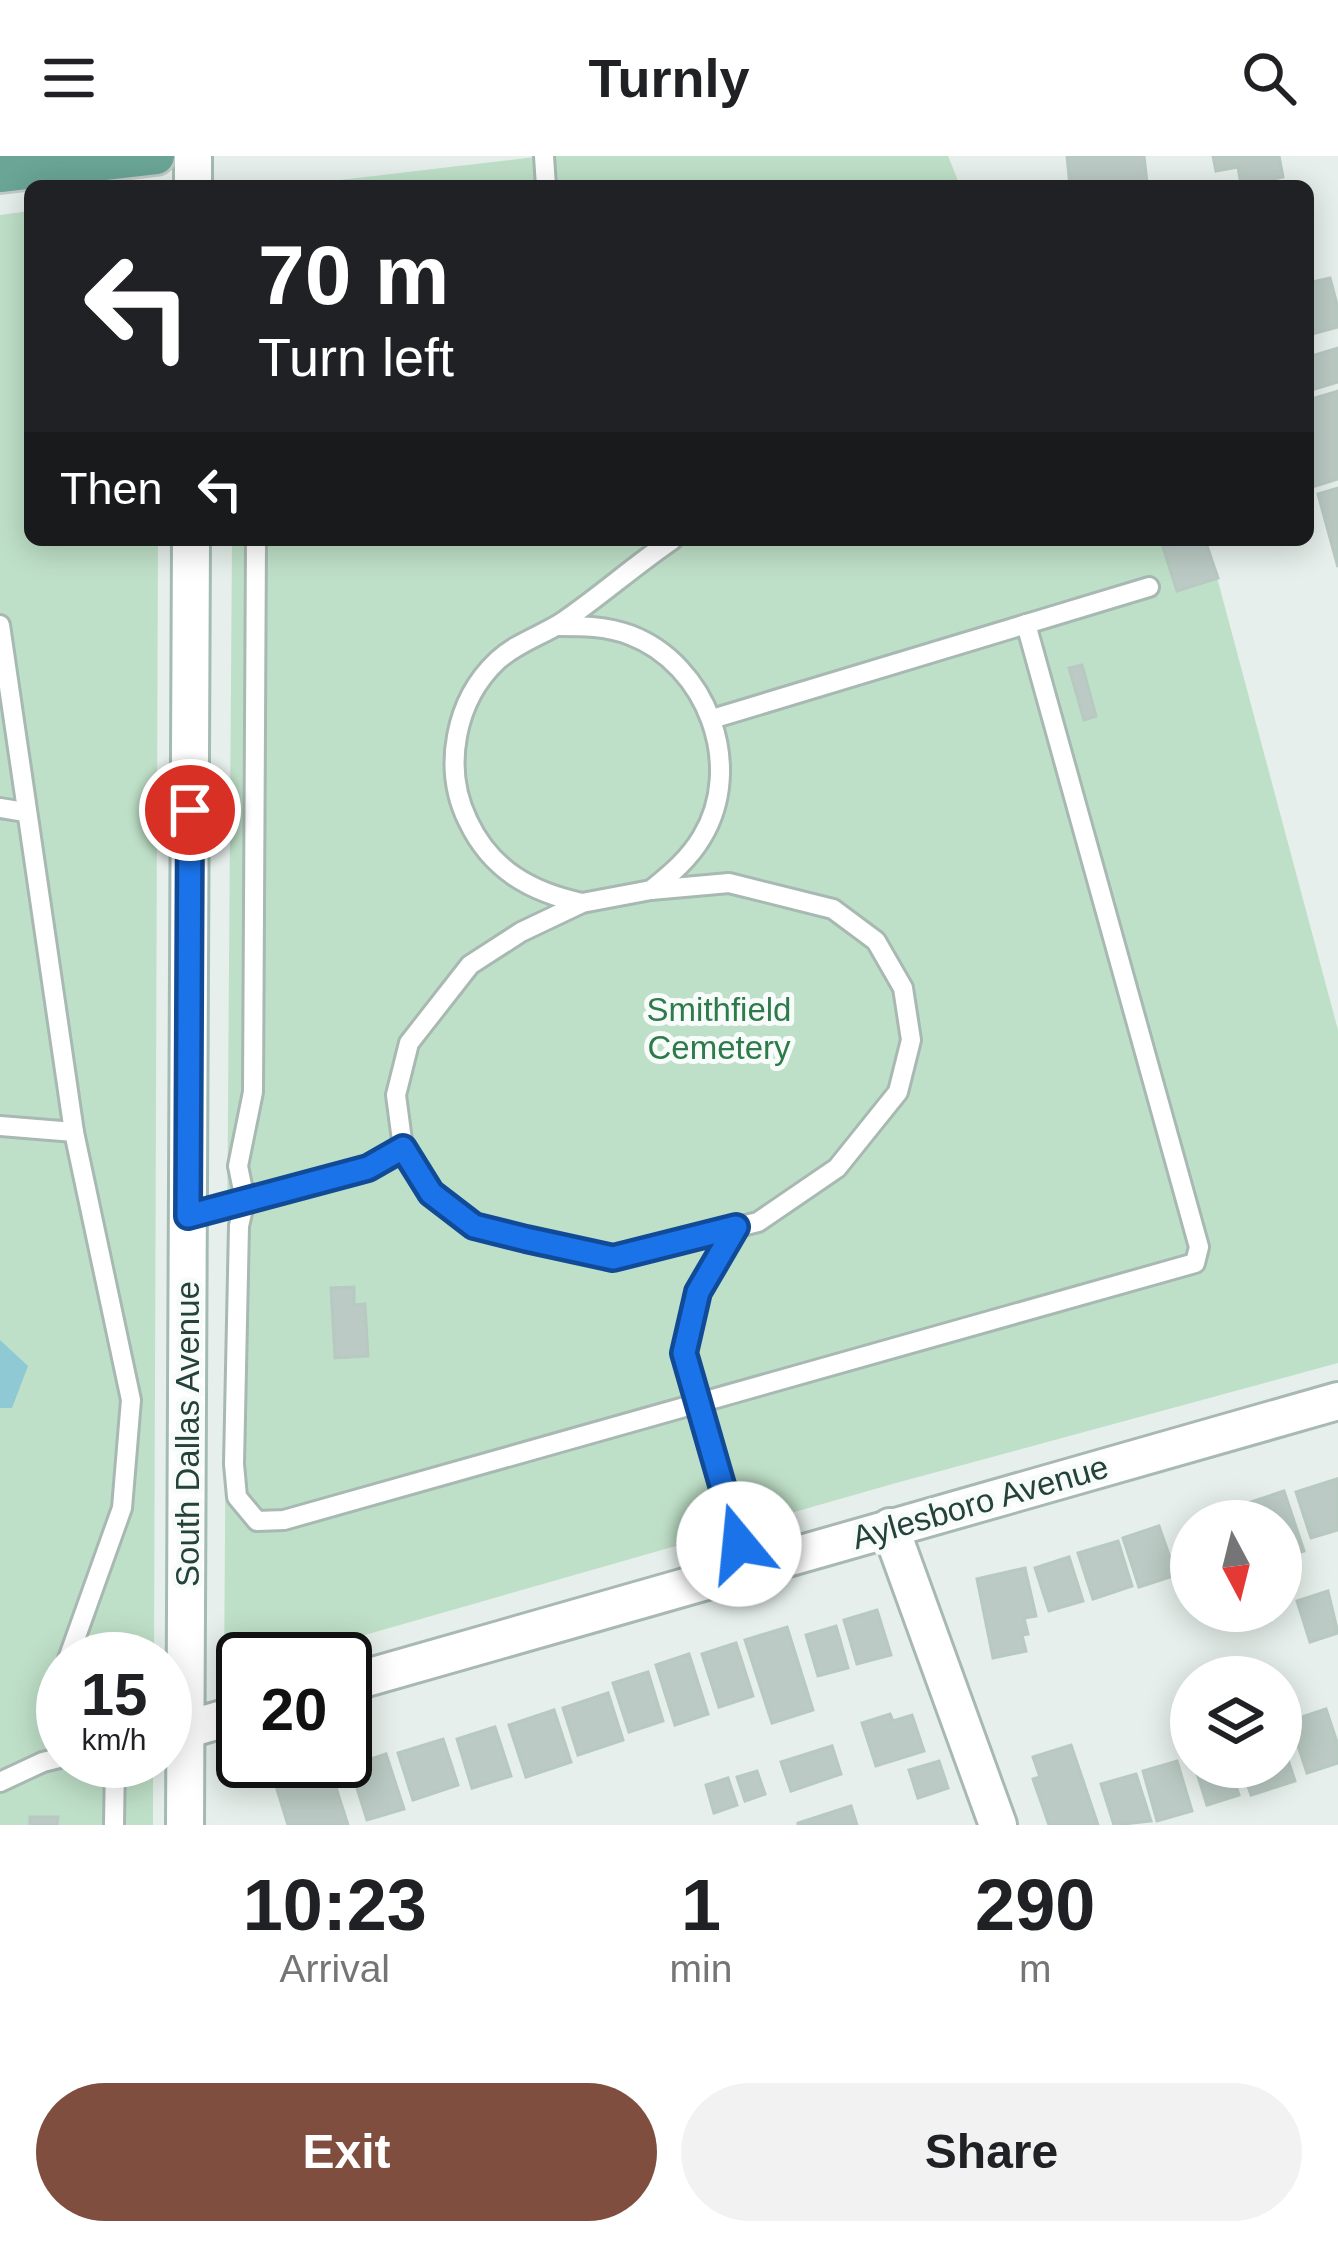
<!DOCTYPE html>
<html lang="en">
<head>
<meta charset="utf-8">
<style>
  body { margin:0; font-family:Helvetica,sans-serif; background:#f2f2f2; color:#202124; height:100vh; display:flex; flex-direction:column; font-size:45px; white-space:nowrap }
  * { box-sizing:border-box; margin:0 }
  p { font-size:39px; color:#757577 }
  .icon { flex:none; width:66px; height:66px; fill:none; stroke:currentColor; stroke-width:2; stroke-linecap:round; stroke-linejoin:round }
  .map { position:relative; height:1669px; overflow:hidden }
  .side { display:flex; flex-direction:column; background:#fff; flex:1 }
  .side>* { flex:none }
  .top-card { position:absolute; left:24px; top:24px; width:1290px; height:366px; border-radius:18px; box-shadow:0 6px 30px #0003; background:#202124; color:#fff; overflow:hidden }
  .needle { width:78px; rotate:173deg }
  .buttons { position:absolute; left:1170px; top:1344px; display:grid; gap:24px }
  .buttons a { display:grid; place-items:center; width:132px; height:132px; border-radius:50%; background:#fff; box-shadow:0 6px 30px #0003; font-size:60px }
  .speed { position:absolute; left:36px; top:1476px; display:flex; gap:24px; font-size:60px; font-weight:700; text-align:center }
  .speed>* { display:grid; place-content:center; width:156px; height:156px; border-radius:50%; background:#fff; box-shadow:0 6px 30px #0003; line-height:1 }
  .speed small { font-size:30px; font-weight:400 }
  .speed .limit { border:6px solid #111; border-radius:18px; background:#fff; color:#111 }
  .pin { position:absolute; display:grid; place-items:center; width:102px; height:102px; color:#fff; margin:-51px; border:6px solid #fff; border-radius:50%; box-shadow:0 3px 12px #0007 }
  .me { position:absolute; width:132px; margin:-66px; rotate:343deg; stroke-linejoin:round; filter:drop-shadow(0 0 9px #0008) }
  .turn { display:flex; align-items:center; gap:42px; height:252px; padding:0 36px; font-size:54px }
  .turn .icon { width:156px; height:156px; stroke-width:2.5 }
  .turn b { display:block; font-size:84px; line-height:102px }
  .then { display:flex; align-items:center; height:114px; padding:0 36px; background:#0003; gap:24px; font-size:45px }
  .eta { display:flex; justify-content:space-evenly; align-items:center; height:204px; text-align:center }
  .eta b { font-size:72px; font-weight:700; line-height:84px }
  .primary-button { display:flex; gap:24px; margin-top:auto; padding:24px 36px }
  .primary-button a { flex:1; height:138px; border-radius:72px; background:#7f4e3f; color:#fff; font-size:48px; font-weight:700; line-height:138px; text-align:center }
  .primary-button a+a { background:#f2f2f2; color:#202124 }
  header { display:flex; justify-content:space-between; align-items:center; height:156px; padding:0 36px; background:#fff; font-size:54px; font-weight:700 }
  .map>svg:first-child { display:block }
</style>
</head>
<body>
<header><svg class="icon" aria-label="menu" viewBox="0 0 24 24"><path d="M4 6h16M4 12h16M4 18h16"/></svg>Turnly<svg class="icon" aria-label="search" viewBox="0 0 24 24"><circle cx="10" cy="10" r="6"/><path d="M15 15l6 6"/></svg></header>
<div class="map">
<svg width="1338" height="1669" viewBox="0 0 1338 1669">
  <rect width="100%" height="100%" fill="#e6efeb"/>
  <g fill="#bfe0c8">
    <polygon points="544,0 948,0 960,30 289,30"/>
    <polygon points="30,55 30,384 158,384 154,1503 63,1503 63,1605 153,1605 153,1669 0,1669 0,59"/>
    <polygon points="232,384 1207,384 1338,874 1338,1207 896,1327 281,1503 243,1503 243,1514 224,1519"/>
  </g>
  <polygon fill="#8ec9d4" points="0,1184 28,1210 12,1252 0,1252"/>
  <g fill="#bbcac4" stroke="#b8c9c2" stroke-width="3">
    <polygon points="1067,0 1144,0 1147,27 1070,30"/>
    <polygon points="1213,0 1279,0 1283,21 1241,29 1238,11 1216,15"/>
    <polygon points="1330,122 1338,152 1338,171 1308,179 1308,127"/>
    <polygon points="1338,192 1338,226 1308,235 1308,201"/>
    <polygon points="1338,235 1338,323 1315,330 1308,303 1308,244"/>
    <polygon points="1338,332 1338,411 1318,338"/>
    <polygon points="1183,384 1205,384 1218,422 1177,435 1163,391"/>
    <polygon points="1082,509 1096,560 1084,564 1069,512"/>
    <polygon points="354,1131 354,1149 365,1148 368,1200 335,1202 331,1132"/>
    <polygon points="1337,1323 1338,1374 1311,1382 1296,1336"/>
    <polygon points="1284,1335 1304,1395 1281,1402 1281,1365 1244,1365 1239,1350"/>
    <polygon points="1159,1370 1176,1419 1139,1431 1123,1382"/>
    <polygon points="1118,1385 1132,1430 1093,1443 1078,1397"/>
    <polygon points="1069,1401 1083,1445 1049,1455 1035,1412"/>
    <polygon points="1025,1412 1036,1460 1024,1462 1028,1478 1022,1479 1026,1495 993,1502 977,1423"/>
    <polygon points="1328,1435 1338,1477 1310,1486 1297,1445"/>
    <polygon points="877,1454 891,1499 857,1508 844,1464"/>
    <polygon points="836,1470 848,1512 818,1520 806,1479"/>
    <polygon points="787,1471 813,1554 772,1567 745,1484"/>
    <polygon points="109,1479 126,1479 126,1494 137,1494 137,1503 109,1503"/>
    <polygon points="736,1487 753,1540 719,1551 702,1498"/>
    <polygon points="689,1498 708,1558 675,1569 656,1509"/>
    <polygon points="648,1516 663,1565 629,1576 613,1527"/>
    <polygon points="608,1537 623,1584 578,1599 563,1552"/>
    <polygon points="1326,1553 1338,1589 1338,1607 1307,1617 1290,1565"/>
    <polygon points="554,1554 571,1606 526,1621 509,1569"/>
    <polygon points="890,1558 893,1565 912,1559 924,1595 876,1610 862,1567"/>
    <polygon points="495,1571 511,1620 472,1632 457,1583"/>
    <polygon points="443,1583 458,1629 413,1644 398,1597"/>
    <polygon points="1281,1583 1295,1625 1251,1639 1242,1611 1281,1611"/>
    <polygon points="1071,1589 1098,1669 1049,1669 1033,1623 1040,1621 1033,1601"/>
    <polygon points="832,1590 841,1618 791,1635 781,1606"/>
    <polygon points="386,1598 404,1653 367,1664 350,1610"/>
    <polygon points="939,1605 948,1632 918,1642 909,1614"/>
    <polygon points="1177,1605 1192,1655 1157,1665 1143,1615"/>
    <polygon points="1195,1611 1230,1611 1239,1639 1207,1649"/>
    <polygon points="330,1613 348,1669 288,1669 276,1630"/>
    <polygon points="757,1615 765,1638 745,1645 737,1621"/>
    <polygon points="1136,1618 1151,1665 1114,1669 1101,1628"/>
    <polygon points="728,1622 737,1649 714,1657 706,1629"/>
    <polygon points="851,1650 857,1669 798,1669 798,1667"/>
    <polygon points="30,1661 58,1661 57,1669 30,1669"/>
  </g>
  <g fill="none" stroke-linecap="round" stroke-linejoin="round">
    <defs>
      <g id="lane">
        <polyline points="544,0 546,30"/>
        <polyline points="256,384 253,936 238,1010 245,1044 239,1070 234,1308 237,1341 257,1365 284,1364 1195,1107 1199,1091 1026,468"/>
        <polyline points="0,469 74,976 131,1244 122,1352 68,1503"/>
        <path d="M557 470C583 470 606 470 630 479 707 508 745 610 702 681 689 703 671 718 651 734"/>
        <polyline points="712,563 1149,431"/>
        <polyline points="0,652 25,656"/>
        <polygon points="729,727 833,753 876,785 903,832 911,884 898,936 837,1012 758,1066 613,1102 474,1070 431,1037 403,992 396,939 409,887 470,809 521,776 582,747 651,734"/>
        <path d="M582 747C531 736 491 714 468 665 442 612 455 544 498 504 517 487 540 480 561 467 599 441 634 410 672 384"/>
        <polyline points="0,970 74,976"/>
        <polyline points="188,1060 368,1013 403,992"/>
        <polyline points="737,1071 698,1136 684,1197 746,1411"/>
        <polyline points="0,1626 43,1606 63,1601"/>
        <polyline points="114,1669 115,1605"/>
      </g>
      <g id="street">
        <polyline points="890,1371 998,1669"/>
        <polyline points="345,1528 1338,1245"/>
        <polyline points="185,1574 243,1557"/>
      </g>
      <g id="secondary">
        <polyline points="193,30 193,0"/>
        <polyline points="185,1669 191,384"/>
      </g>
      <polyline id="primary" points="0,18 156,0"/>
    </defs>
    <use href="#lane" stroke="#a8b8b2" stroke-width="24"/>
    <use href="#street" stroke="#a8b8b2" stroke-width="42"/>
    <use href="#secondary" stroke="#a4bbb3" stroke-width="42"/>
    <use href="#primary" stroke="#c2cac8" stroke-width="42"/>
    <use href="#lane" stroke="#fff" stroke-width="18"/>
    <use href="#street" stroke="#fff" stroke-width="36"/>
    <use href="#secondary" stroke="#fff" stroke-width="36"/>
    <use href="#primary" stroke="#6aa596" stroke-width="36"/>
  </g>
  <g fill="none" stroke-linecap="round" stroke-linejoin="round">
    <defs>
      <polyline id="route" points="190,654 188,1060 368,1012 403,992 431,1037 474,1070 526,1083 613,1102 736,1071 698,1136 684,1197 739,1388"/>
    </defs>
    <use href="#route" stroke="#114b97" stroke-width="30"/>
    <use href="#route" stroke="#1a73e8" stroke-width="21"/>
  </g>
  <g text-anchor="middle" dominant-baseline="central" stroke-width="10" stroke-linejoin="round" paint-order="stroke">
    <g font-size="33" fill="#2d7a4b" stroke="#f7fbf9">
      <text x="719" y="853">Smithfield<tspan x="719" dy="38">Cemetery</tspan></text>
    </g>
    <g font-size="33" fill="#24423a" stroke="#f7fbf9">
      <text transform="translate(187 1278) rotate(-90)">South Dallas Avenue</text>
      <text transform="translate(980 1346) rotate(-16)">Aylesboro Avenue</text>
    </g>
  </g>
</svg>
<div class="buttons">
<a><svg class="needle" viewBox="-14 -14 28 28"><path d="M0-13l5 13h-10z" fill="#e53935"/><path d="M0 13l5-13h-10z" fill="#757577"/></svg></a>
<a><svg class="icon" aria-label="layers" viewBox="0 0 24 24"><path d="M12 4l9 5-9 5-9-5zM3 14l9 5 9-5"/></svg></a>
</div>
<div class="speed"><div>15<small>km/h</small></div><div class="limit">20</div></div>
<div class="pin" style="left:190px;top:654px;background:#d93025"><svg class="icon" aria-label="arrive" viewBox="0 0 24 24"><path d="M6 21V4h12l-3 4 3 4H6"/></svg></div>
<svg class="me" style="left:739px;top:1388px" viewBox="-20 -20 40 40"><circle r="19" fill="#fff"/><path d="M0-13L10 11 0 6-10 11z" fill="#1a73e8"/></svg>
<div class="top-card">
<div class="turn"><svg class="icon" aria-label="left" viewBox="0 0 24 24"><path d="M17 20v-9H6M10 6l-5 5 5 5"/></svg><div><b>70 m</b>Turn left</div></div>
<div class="then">Then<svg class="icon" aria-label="left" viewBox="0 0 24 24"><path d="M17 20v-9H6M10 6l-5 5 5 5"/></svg></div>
</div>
</div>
<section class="side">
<div class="eta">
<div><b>10:23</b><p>Arrival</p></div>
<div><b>1</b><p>min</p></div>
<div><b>290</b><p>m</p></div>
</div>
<div class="primary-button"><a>Exit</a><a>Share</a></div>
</section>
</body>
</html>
